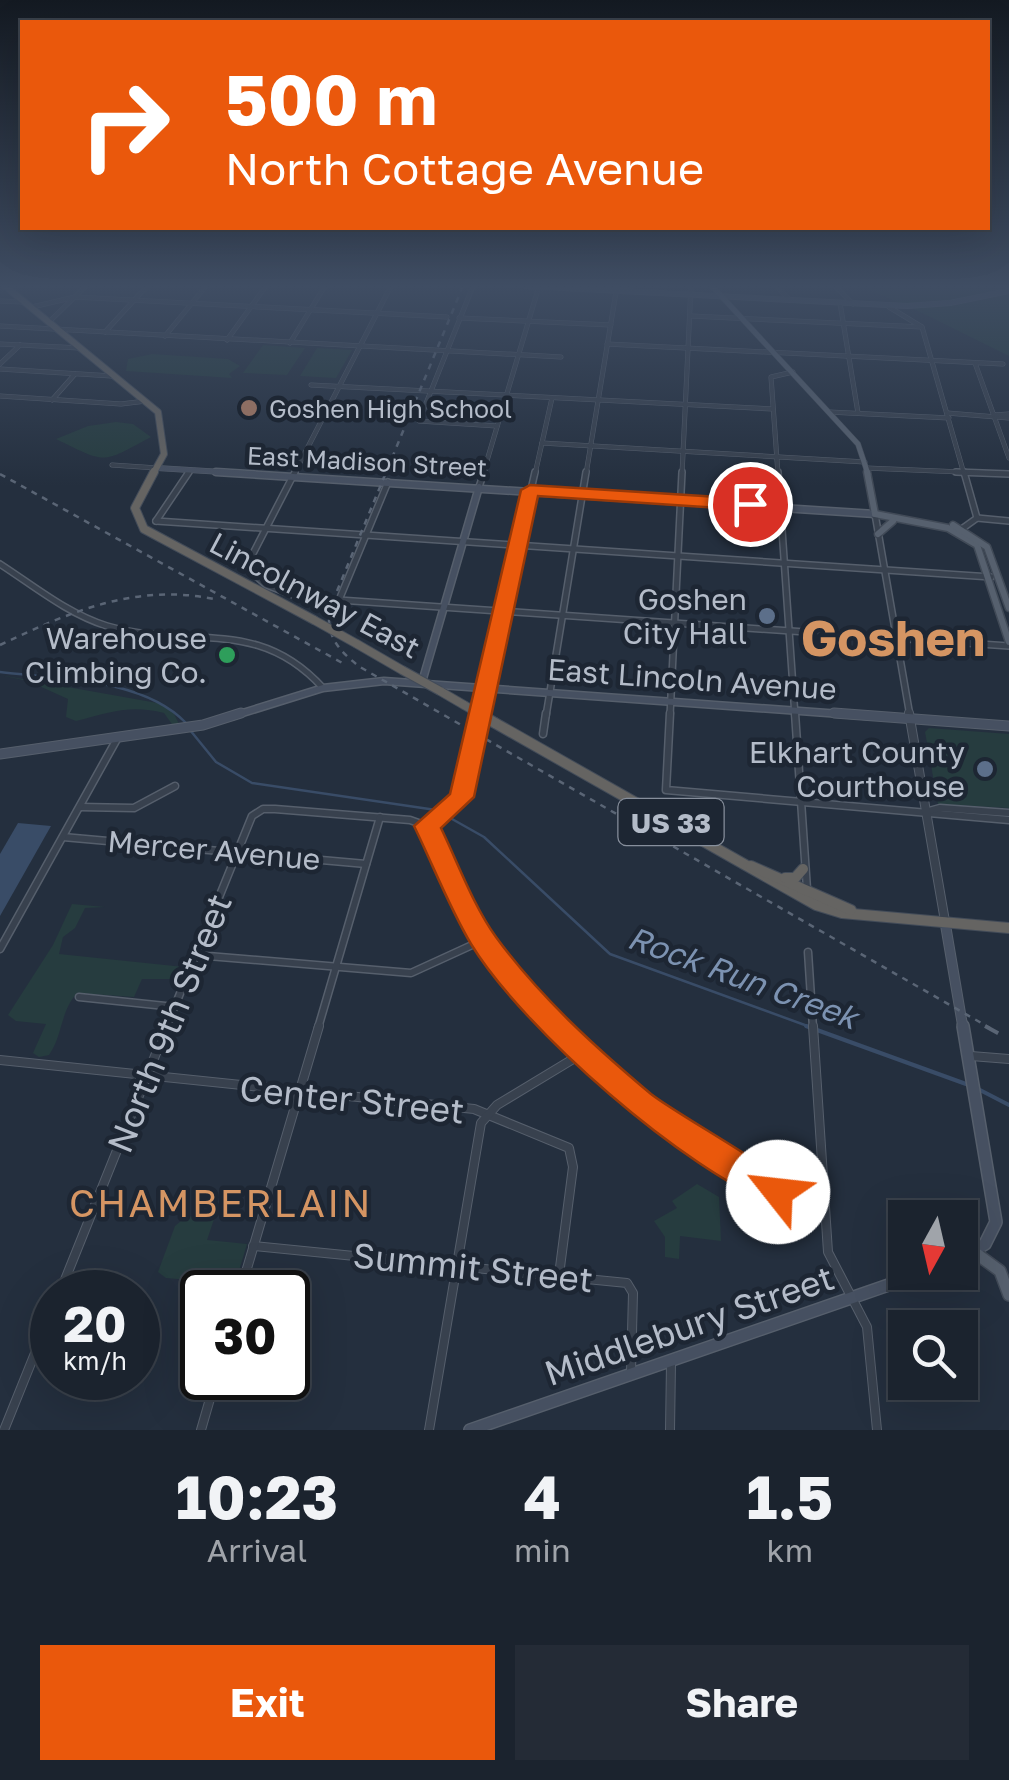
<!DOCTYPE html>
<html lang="en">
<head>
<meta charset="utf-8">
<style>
  body { margin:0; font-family:"Golos Text",sans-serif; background:#242b36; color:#f1f3f6; height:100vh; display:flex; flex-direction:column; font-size:38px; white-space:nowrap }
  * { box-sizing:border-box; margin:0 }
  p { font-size:32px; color:#a0a4aa }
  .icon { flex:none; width:55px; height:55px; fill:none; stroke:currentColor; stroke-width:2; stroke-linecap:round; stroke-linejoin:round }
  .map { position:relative; height:1430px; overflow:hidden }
  .side { display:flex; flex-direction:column; background:#1b232e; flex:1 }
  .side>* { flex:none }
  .guide { position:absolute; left:20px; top:20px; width:970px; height:210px; border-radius:0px; box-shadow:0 10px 40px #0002,0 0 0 2px #39404a; background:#ea580c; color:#fff; overflow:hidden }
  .needle { width:65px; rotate:188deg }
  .buttons { position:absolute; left:888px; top:1200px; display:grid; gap:20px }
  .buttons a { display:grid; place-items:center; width:90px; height:90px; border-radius:0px; background:#1b232e; box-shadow:0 10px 40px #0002,0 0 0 2px #39404a; font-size:50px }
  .speed { position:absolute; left:30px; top:1270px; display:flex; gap:20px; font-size:50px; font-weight:700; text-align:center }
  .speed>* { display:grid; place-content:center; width:130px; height:130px; border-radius:50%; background:#1b232e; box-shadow:0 10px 40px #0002,0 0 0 2px #39404a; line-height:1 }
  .speed small { font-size:25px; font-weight:400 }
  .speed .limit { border:5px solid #111; border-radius:15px; background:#fff; color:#111 }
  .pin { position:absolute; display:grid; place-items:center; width:85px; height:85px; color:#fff; margin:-42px; border:5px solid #fff; border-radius:50%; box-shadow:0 2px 10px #0007 }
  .me { position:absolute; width:110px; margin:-55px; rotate:299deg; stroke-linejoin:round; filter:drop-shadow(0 0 8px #0008) }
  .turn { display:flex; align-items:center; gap:35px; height:210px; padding:0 40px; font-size:45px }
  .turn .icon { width:130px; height:130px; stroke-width:2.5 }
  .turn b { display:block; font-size:70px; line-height:85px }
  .eta { display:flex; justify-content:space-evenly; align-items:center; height:170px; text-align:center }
  .eta b { font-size:60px; font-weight:700; line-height:70px }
  .primary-button { display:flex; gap:20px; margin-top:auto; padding:20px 40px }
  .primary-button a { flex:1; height:115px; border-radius:0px; background:#ea580c; color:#fff; font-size:40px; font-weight:700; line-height:115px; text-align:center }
  .primary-button a+a { background:#242b36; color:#f1f3f6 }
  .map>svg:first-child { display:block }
</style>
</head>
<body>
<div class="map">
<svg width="1009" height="1430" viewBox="0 0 1009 1430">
  <rect width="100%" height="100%" fill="#242f3e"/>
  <g fill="#263c3f">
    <polygon points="860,286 1009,286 1009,289 956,301 904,305"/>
    <polygon points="1009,293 1009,356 910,307"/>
    <polygon points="263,345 305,348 287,375 243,373"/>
    <polygon points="317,348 352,350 336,378 300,376"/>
    <polygon points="152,354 228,359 240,366 229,374 232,378 126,371 128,359"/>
    <path d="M116 422 133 424 151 437C101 464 107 464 56 439L88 426Z"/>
    <path d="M0 675 163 704 172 710 180 726 174 727 164 713C130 704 108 713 76 721L66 717 68 699 28 681Z"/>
    <polygon points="929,728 1009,734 1009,808 938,804 925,732"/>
    <path d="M72 904 105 907 85 908 75 928 63 937 59 954 184 967 179 979H142L134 997 77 993C60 1012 63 1035 49 1055L39 1057 33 1053 46 1024 16 1021 8 1015 53 945Z"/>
    <polygon points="697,1184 719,1197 721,1241 680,1236 679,1259 665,1257 665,1237 654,1221 677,1208 672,1201"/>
    <polygon points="187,1216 214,1219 207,1240 247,1244 235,1284 166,1278 158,1272 175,1226"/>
  </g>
  <polygon fill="#394c67" points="18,823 51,826 0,916 0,854"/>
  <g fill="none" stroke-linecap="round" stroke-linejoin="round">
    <g stroke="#394c67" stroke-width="2.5">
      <path d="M0 672C58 679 143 678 186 723"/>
      <polyline points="190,730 216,762 252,783 436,810 484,837 610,954 813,1028"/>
    </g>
    <g stroke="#394c67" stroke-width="4">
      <polyline points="806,1026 966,1084"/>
      <polyline points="978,1089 1009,1105"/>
    </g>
    <defs>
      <g id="minor-far3">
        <polyline points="473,286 419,421 497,426"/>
        <polyline points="776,286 790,300"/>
        <polyline points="835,286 853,304"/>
        <polyline points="0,301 23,302"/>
        <polyline points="840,303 858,413"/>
        <polyline points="32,307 75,297 447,317"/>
        <polyline points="889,307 922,327 964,474"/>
        <polyline points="691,316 922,327"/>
        <polyline points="459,318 611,325"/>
        <polyline points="49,322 86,286"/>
        <polyline points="0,326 561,357"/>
        <polyline points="105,332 147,286"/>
        <polyline points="165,336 206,286"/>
        <polyline points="227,340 266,286"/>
        <polyline points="290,343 325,286"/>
        <polyline points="0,344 80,348"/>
        <polyline points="607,344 1003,364"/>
        <polyline points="975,363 1009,458"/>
        <polyline points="0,364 20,345"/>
        <polyline points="0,369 112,376"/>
        <polyline points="311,385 773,409"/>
        <polyline points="52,400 75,374"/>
        <polyline points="829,412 949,418"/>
        <polyline points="947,413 1009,418"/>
        <polyline points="994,415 1009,414"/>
        <polyline points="542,443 865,462"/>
        <polyline points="112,465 157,468"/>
        <polyline points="866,468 1009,474"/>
        <polyline points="187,474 190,470"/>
        <polyline points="294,474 391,286"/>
        <polyline points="483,474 539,286"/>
        <polyline points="535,474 552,398"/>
        <polyline points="586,474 617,286"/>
        <polyline points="682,474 691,286"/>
        <polyline points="778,474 771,377 793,372"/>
      </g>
      <g id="minor-far2">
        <polyline points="295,472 246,567 266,585 312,602"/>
        <polyline points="778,472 795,716"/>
        <polyline points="956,472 1009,474"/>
        <polyline points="388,482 339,600 1009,646"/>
        <polyline points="479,487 484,472"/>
        <polyline points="977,518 1009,521"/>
        <polyline points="156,521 991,577"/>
        <polyline points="156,521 189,472"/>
        <polyline points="963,528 977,518 964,472"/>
        <path d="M0 564C34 586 68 614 107 626 190 650 257 615 323 688"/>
        <polyline points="480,716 535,472"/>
        <polyline points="546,716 586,472"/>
        <polyline points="670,716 682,472"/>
      </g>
      <g id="minor-far1">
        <polyline points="670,713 666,790 1009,820"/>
        <polyline points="795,713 807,889"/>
        <polyline points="543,734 546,713"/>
        <polyline points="80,807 134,808 175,786"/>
        <polyline points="929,811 940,808 1009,813"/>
        <path d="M427 826C461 902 496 968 555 1028"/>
        <polyline points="427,826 462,797 481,713"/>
        <polyline points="63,837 366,864"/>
        <polyline points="0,949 117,739"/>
        <polyline points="808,952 813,1028"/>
        <polyline points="196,955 411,973 483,940"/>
        <polyline points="79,997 175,1007"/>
        <polyline points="166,1028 252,816 263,809 275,809 410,820 427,826"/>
        <polyline points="318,1028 380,817"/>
      </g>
      <g id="minor">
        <path d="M553 1026C611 1085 677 1133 748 1175 772 1189 797 1205 824 1213"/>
        <polyline points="813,1026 828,1252 867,1327 877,1430"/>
        <polyline points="971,1056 1009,1059"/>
        <polyline points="0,1060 474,1109 569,1148 573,1167 559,1275"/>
        <polyline points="253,1246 627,1283 633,1293 631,1372"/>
        <polyline points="60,1292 167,1026"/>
        <polyline points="240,1292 319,1026"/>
        <polyline points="4,1430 52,1311"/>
        <polyline points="201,1430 216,1378"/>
        <polyline points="429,1430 481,1123 497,1105 583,1053"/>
        <polyline points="670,1430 671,1363"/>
      </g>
      <polyline id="tertiary-far2" points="0,396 121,404 146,401"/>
      <polyline id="tertiary-far1" points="875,514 910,716"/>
      <polyline id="tertiary" points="909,713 945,921"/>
      <g id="secondary-far3">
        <polyline points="526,286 907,306 950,303 1009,291"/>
        <polyline points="157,468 255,474"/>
      </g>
      <g id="secondary-far2">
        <polyline points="216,472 875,514"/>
        <polyline points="422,682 479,487"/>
        <polyline points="233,716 323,688 384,681 868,716"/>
      </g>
      <g id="secondary-far1">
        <polyline points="834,713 1009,726"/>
        <polyline points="0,754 203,725 241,713"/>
        <polyline points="945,922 963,1028"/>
      </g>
      <g id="secondary">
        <polyline points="960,1259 985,1244 996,1222 963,1026"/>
        <polyline points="470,1430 926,1272"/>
      </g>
      <polyline id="primary-far2" points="712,286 858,444 868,474"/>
      <g id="primary-far1">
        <polyline points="867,472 875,514"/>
        <polyline points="875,514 948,528 977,545 1009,642"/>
        <polyline points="953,525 987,547 1009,608"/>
        <polyline points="878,534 893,521"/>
      </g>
      <polyline id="primary" points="974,1252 1000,1271 1009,1295"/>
      <polyline id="trunk-far2" points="5,286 158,412 164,454 153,474"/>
      <g id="trunk-far1">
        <polyline points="154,472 135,508 144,529 314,620"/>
        <polyline points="357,644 402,670"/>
        <polyline points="440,691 464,705"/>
      </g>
      <g id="trunk">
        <polyline points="495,723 816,905 842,913 1009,928"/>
        <polyline points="751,866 851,910"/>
        <polyline points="785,878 795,878 803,869"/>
      </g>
    </defs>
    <use href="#minor-far3" stroke="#565f6c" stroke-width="5"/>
    <use href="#minor-far2" stroke="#565f6c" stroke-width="8"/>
    <use href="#minor-far1" stroke="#565f6c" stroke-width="9"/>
    <use href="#minor" stroke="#565f6c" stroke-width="10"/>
    <use href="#tertiary-far2" stroke="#565f6c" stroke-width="5"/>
    <use href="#tertiary-far1" stroke="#565f6c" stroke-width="8"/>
    <use href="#tertiary" stroke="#565f6c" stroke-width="10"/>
    <use href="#secondary-far3" stroke="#565f6c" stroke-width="6"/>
    <use href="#secondary-far2" stroke="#565f6c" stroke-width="9"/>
    <use href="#secondary-far1" stroke="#565f6c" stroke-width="11"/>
    <use href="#secondary" stroke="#565f6c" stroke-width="14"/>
    <use href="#primary-far2" stroke="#414a57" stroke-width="6"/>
    <use href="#primary-far1" stroke="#414a57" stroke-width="9"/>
    <use href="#primary" stroke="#414a57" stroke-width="14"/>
    <use href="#trunk-far2" stroke="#434c59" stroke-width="8"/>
    <use href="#trunk-far1" stroke="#434c59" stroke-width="10"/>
    <use href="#trunk" stroke="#434c59" stroke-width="12"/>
    <use href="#minor-far3" stroke="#38414e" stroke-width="4"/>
    <use href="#minor-far2" stroke="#38414e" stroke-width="5"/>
    <use href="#minor-far1" stroke="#38414e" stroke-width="6"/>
    <use href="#minor" stroke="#38414e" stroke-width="8"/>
    <use href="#tertiary-far2" stroke="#38414e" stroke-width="4"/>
    <use href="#tertiary-far1" stroke="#38414e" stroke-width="5"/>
    <use href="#tertiary" stroke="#38414e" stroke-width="8"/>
    <use href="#secondary-far3" stroke="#465061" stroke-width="5"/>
    <use href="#secondary-far2" stroke="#465061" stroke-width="6"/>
    <use href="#secondary-far1" stroke="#465061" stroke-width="9"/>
    <use href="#secondary" stroke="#465061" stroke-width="11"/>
    <use href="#primary-far2" stroke="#56606e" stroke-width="5"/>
    <use href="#primary-far1" stroke="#56606e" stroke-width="6"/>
    <use href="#primary" stroke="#56606e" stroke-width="11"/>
    <use href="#trunk-far2" stroke="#656462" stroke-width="6"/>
    <use href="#trunk-far1" stroke="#656462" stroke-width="8"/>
    <use href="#trunk" stroke="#656462" stroke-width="10"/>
    <g stroke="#5a6575" stroke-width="2.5" stroke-dasharray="6 6" stroke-linecap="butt">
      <path d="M463 286 330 608C325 636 339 651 360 667L990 1028"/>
      <polyline points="0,474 346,665"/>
      <path d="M0 645C70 612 135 583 214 599"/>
    </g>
    <polyline stroke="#5a6575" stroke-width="4" stroke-dasharray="15 15" stroke-linecap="butt" points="985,1026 1009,1039"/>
    <defs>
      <g id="trunk-bridge-far1">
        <polyline points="314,620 357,644"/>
        <polyline points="402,670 440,691"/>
        <polyline points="464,705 483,716"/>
      </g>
      <polyline id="trunk-bridge" points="478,713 495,723"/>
    </defs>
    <use href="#trunk-bridge-far1" stroke="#434c59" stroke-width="10" stroke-linecap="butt"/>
    <use href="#trunk-bridge" stroke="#434c59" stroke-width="12" stroke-linecap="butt"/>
    <use href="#trunk-bridge-far1" stroke="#656462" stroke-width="8"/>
    <use href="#trunk-bridge" stroke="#656462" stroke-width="10"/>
  </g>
  <linearGradient id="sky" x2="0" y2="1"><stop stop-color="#141a22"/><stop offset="0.59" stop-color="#3f4d63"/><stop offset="1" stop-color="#3f4d63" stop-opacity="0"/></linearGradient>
  <rect width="1009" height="486" fill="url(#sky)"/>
  <path fill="#ea580c" stroke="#983908" stroke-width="2.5" d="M530 485 750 499 759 504 750 510 538 496 474 797 441 828C458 863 473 905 496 937 539 996 595 1047 651 1094 676 1114 787 1175 795 1192L790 1202 778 1206C686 1172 522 1028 471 944 449 907 433 865 414 826L450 794 521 490Z"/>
  <circle fill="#8d6e63" stroke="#1d2633" stroke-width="4" cx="249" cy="408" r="10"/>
  <g fill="#5c6f8a" stroke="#1d2633" stroke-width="4">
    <circle cx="767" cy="616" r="10"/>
    <circle cx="985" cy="769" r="10"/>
  </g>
  <circle fill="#2e9e5b" stroke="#1d2633" stroke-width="4" cx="227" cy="655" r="10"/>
  <g text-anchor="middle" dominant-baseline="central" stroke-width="9" stroke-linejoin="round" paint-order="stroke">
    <g font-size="25" fill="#b4bcc9" stroke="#1d2633" text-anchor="start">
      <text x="269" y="408">Goshen High School</text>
    </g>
    <g font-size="25" fill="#b4bcc9" stroke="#1d2633">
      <text transform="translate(367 461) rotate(3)">East Madison Street</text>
    </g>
    <rect fill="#1d2633" stroke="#878f9c" stroke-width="2.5" x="618.5" y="799" width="105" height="46" rx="8"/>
    <g font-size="28" font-weight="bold" fill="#b4bcc9">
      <text x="671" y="822">US 33</text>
    </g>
    <g font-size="30" fill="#b4bcc9" stroke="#1d2633">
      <text transform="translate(315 595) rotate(28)">Lincolnway East</text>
      <text transform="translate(692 679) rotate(4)">East Lincoln Avenue</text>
      <text transform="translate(214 850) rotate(5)">Mercer Avenue</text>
    </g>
    <g font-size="30" fill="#b4bcc9" stroke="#1d2633" text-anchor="end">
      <text x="747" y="599">Goshen<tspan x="747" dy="34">City Hall</tspan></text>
      <text x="207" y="638">Warehouse<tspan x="207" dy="34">Climbing Co.</tspan></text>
      <text x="965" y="752">Elkhart County<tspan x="965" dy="34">Courthouse</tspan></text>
    </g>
    <g font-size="32" font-style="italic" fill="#7c92b1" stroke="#1d2633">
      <text transform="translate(743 977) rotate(20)">Rock Run Creek</text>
    </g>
    <g font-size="35" fill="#b4bcc9" stroke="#1d2633">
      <text transform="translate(169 1023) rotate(-68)">North 9th Street</text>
      <text transform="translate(352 1099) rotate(6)">Center Street</text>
      <text transform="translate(473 1267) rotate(6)">Summit Street</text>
      <text transform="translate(689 1325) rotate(-19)">Middlebury Street</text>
    </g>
    <g font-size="38" letter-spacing="2.5" fill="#d59563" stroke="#1d2633">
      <text x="221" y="1202">CHAMBERLAIN</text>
    </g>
    <g font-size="50" font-weight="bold" fill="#d59563" stroke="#1d2633">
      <text x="893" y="637">Goshen</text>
    </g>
  </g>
</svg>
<div class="buttons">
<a><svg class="needle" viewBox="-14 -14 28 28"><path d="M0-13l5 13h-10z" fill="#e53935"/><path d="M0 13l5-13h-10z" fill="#a0a4aa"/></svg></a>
<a><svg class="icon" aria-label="search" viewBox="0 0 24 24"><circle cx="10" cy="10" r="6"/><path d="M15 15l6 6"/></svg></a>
</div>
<div class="speed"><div>20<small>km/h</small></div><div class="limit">30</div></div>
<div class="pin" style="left:750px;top:504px;background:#d93025"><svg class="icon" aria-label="arrive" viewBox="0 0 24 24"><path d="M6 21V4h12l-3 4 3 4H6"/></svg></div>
<svg class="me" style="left:778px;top:1192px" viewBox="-20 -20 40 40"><circle r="19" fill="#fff"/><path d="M0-13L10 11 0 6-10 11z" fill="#ea580c"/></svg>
<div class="guide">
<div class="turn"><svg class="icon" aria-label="right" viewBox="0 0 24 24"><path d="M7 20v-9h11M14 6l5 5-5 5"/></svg><div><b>500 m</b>North Cottage Avenue</div></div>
</div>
</div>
<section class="side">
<div class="eta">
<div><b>10:23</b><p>Arrival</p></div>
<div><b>4</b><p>min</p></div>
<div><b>1.5</b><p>km</p></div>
</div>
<div class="primary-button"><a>Exit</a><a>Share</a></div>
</section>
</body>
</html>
